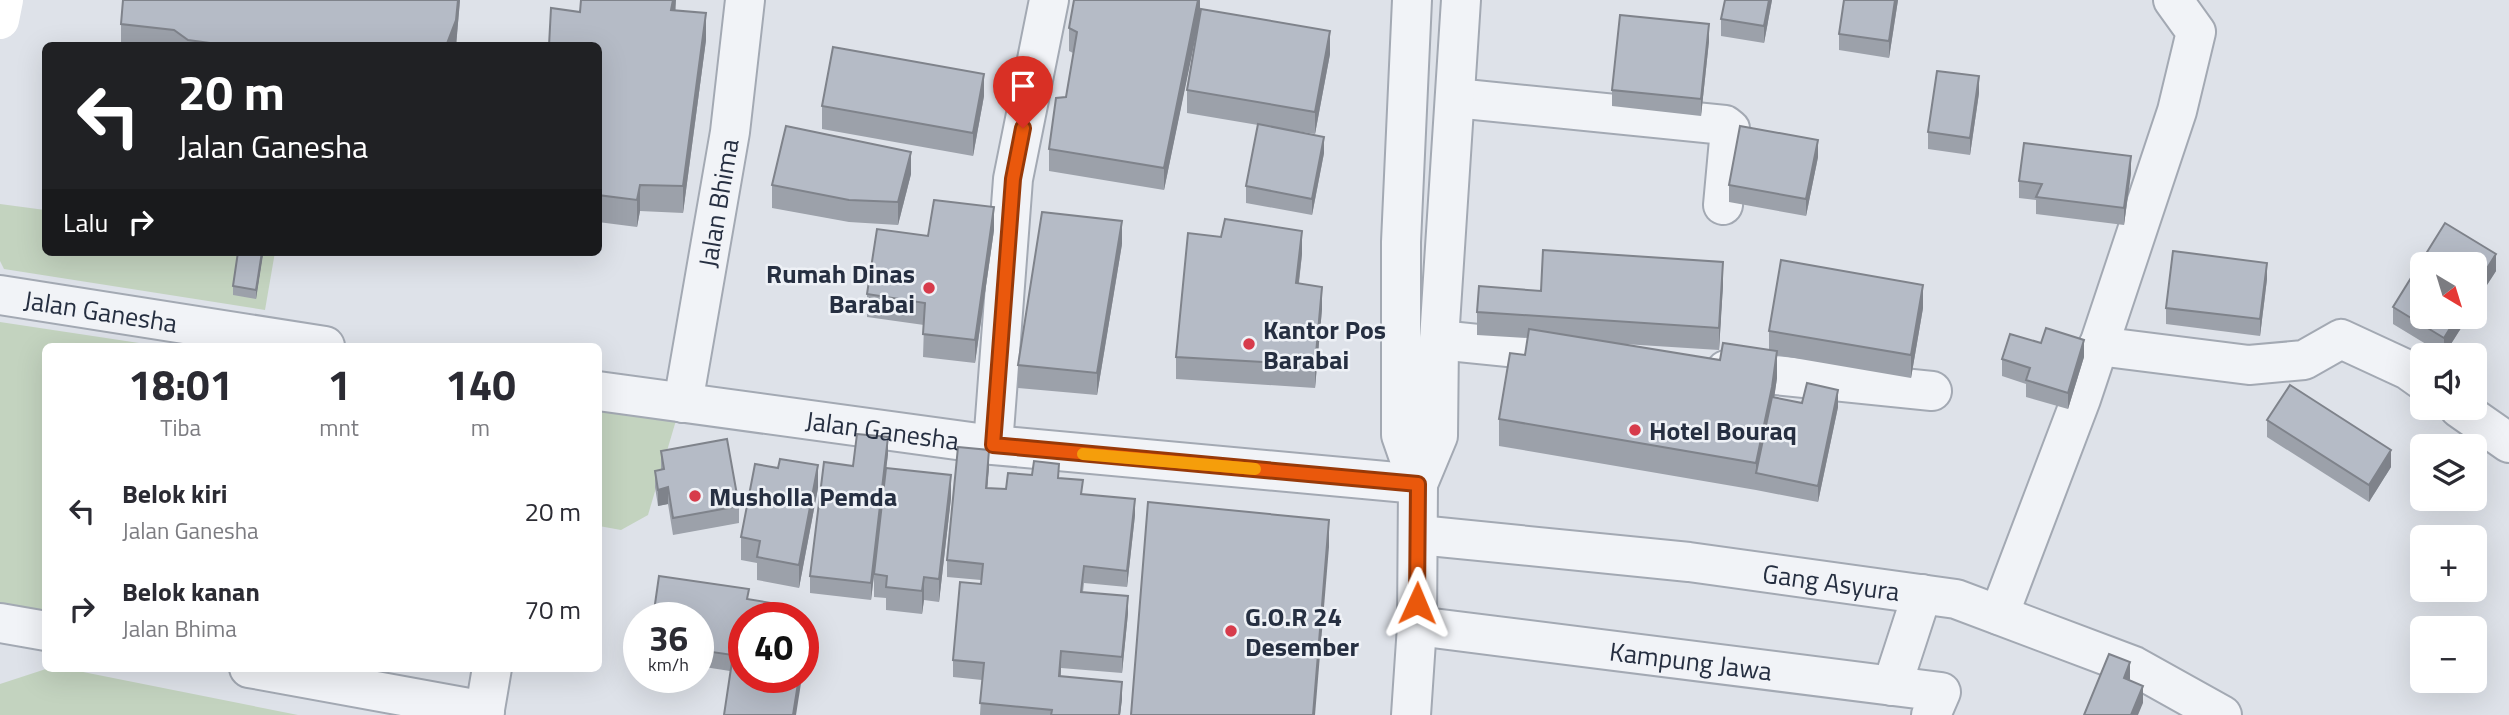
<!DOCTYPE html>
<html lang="id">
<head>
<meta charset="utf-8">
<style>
  body { margin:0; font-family:"Titillium Web",sans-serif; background:#f7f7f7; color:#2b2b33; height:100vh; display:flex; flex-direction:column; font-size:26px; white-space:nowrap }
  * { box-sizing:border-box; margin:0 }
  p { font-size:23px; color:#7c7c81 }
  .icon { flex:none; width:38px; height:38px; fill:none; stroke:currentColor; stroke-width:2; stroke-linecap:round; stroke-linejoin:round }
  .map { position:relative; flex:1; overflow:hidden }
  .sheet { position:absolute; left:42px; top:343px; width:560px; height:329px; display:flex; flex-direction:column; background:#fff; border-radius:10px; box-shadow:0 7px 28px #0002 }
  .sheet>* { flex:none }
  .top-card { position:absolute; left:42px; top:42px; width:560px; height:214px; border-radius:10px; box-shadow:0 7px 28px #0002; background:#202124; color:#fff; overflow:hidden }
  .needle { width:46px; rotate:142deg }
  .fabs { position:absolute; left:2410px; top:252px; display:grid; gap:14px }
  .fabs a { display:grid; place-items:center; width:77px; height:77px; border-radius:10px; background:#fff; box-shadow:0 7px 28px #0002; font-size:35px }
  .speed { position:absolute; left:623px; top:602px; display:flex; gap:14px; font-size:35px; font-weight:700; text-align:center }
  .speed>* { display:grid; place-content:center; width:91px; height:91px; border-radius:50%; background:#fff; box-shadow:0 7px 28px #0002; line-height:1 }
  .speed small { font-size:18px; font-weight:400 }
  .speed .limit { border:10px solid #d22; background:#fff; color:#111 }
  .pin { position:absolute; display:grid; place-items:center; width:60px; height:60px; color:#fff; margin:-72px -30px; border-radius:50% 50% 50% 0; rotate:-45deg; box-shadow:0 0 7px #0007 }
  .pin .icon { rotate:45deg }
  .me { position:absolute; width:77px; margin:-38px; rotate:1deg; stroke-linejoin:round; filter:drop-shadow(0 0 5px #0008) }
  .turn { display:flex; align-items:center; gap:24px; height:147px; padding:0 21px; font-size:32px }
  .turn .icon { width:91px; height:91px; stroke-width:2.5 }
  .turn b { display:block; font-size:49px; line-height:60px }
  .then { display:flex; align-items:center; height:66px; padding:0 21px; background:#0003; gap:14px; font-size:26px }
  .eta { display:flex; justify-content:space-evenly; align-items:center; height:119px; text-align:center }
  .eta b { font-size:42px; font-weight:700; line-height:49px }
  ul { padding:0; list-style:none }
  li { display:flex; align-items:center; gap:21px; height:98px; padding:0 21px }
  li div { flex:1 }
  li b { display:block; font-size:26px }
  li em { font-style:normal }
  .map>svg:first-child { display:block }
</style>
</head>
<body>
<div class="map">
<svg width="2509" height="715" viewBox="0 0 2509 715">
  <rect width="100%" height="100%" fill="#dee2e9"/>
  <g fill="#c3d3bf">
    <polygon points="0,204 45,210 46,252 275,252 265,310 4,269 0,261"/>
    <polygon points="0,322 159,346 46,346 45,611 0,603"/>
    <polygon points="598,403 677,417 648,515 621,530 599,526"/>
    <polygon points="49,668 68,669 298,715 0,715 0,684"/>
  </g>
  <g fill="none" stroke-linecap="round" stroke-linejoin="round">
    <defs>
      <g id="minor">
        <polyline points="1455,98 1725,125 1730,129 1723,205"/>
        <polyline points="1439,340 1576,354"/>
        <polyline points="2098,346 2249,365 2304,360 2341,339 2408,370 2422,380"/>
        <polyline points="1726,370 1932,391"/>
        <path id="s1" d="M683 403 730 132 745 0"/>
        <polyline points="2459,408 2509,443"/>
        <polyline points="993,445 1013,179 1049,0"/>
        <path id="s2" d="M1419 535 1689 562 1956 599 2134 666 2222 715"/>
        <polyline points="1999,615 2081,399 2177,111 2196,32 2173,0"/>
        <path id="s3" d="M1417 626 1941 692 1931 715"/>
        <polyline points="1892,686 1922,594"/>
      </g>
      <g id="tertiary">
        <path id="s4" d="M0 295 325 346"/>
        <path id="s5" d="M598 391 993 445 1418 484"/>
        <polyline points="1418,484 1438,436 1439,340 1461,0"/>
        <polyline points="0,623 46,631"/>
        <polyline points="249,668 485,711"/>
        <polyline points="484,715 492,668"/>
        <polyline points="1411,715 1417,626 1418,484 1401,435 1401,242 1412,0"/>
      </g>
    </defs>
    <use href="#minor" stroke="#a3a9b3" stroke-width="42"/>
    <use href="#tertiary" stroke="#a3a9b3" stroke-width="42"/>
    <use href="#minor" stroke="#f1f3f7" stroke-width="38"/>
    <use href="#tertiary" stroke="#f1f3f7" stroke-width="38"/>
    <polyline stroke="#fff" stroke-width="38" points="0,20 4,0"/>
  </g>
  <g fill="#9ca1aa">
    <polygon points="460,0 456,46 121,46 121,24"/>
    <polygon points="1200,0 1200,14 1330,54 1315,134 1265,126 1324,153 1312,215 1246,203 1246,186 1258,125 1187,113 1187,90 1198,23 1164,190 1049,171 1049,149 1066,97 1073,53 1069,51 1069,28"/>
    <polygon points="1725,0 1772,0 1764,43 1721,36 1721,19"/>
    <polygon points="1844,0 1898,0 1889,58 1839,50 1839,34"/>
    <polygon points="675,10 706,40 683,213 640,211 637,227 598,222 598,46"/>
    <polygon points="1709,41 1701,116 1612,106 1612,90"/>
    <polygon points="1979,93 1970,155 1928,149 1928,132"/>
    <polygon points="984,96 973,156 822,129 822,106"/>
    <polygon points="1818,157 1806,216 1729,202 1729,185"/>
    <polygon points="2131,173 2124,225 2036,214 2036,200 2019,198 2019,181"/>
    <polygon points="911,174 898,225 849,222 772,208 772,185"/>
    <polygon points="2445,223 2496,254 2496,271 2474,305 2474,264 2422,264 2422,317 2468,317 2444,355 2393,324 2393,307"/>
    <polygon points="994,230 975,363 923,357 924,325 867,317 867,294 928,236"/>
    <polygon points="1122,244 1097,395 1018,388 1018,365"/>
    <polygon points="263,252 256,299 233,295 233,286"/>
    <polygon points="390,252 415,252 415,254"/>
    <polygon points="1302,254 1299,283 1322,309 1315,388 1176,379 1176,357"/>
    <polygon points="2267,279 2260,336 2166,324 2166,308"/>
    <polygon points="1723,285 1719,350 1624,344 1720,360 1769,350 1769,331 1923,308 1911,378 1777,355 1777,378 1774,397 1802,403 1838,407 1818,502 1756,490 1499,446 1499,419 1525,355 1528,338 1477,335 1477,312 1541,291"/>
    <polygon points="2084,357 2068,409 2026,397 2026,384 2002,376 2002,359"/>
    <polygon points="2267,420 2391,467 2369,502 2267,437"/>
    <polygon points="661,451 739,506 739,523 673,535 668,504 658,506 655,487 655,471 661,470"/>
    <polygon points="888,454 886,468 951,498 939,602 924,600 922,614 886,610 886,598 874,597 874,576 871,600 810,593 810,576 853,466"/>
    <polygon points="989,467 987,488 1006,489 1059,478 1083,494 1135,515 1127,587 1084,583 1083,592 1128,613 1122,673 1061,668 1061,676 1122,699 1120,715 980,715 982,680 953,677 953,660 981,584 981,580 947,577 947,560"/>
    <polygon points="818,488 799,588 757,580 757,563 741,560 741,537"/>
    <polygon points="749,600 783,618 730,671 698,666 698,618"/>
  </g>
  <g fill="#7f838b">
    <polygon points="458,0 460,0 456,46 446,46"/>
    <polygon points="673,0 676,0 675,20 671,10"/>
    <polygon points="1198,0 1200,0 1200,16 1164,190 1164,168"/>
    <polygon points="1769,0 1772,0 1764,43 1764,26"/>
    <polygon points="1895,0 1898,0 1889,58 1889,41"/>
    <polygon points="706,13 706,40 683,213 683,186"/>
    <polygon points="1709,24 1709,41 1701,116 1701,99"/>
    <polygon points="1330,31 1330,54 1315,134 1315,112"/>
    <polygon points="984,74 984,96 973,156 973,133"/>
    <polygon points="1979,76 1979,93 1970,155 1970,138"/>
    <polygon points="1324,137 1324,153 1312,215 1312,199"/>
    <polygon points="1818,140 1818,157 1806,216 1806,199"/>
    <polygon points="911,152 911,174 898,225 898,202"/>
    <polygon points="2131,156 2131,173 2124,225 2124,208"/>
    <polygon points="640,185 640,211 637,227 637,200"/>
    <polygon points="994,207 994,230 975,363 975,340"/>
    <polygon points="1122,221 1122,244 1097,395 1097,373"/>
    <polygon points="1302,231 1302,254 1296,305 1296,283"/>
    <polygon points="262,252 263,252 263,255 256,299 256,290"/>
    <polygon points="2496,254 2496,271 2474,305 2474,289"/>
    <polygon points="1723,262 1723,285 1719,350 1719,328"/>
    <polygon points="2267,263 2267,279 2260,336 2260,319"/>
    <polygon points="1923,285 1923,308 1911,378 1911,355"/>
    <polygon points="1322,287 1322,309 1315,388 1315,365"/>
    <polygon points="2457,317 2468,317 2444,355 2444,338"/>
    <polygon points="2084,340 2084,357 2068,409 2068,393"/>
    <polygon points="1777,351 1777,378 1772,413 1756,473 1756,463"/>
    <polygon points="1838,390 1838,407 1818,502 1818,486"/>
    <polygon points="888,437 888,454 871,600 871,583"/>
    <polygon points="989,450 989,467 986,505 986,488"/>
    <polygon points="2391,450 2391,467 2369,502 2369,485"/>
    <polygon points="818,465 818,488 799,588 799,565"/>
    <polygon points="951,475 951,498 939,602 939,579"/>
    <polygon points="668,487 668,504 658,506 658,490"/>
    <polygon points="1135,499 1135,515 1127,587 1127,571"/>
    <polygon points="1329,520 1329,547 1315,715 1313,715"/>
    <polygon points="924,577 924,600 922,614 922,591"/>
    <polygon points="1128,596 1128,613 1122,673 1122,657"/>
    <polygon points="805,641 805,658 803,667 803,651"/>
    <polygon points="1061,651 1061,668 1059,693 1059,676"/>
    <polygon points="2130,662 2130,679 2124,695 2124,678"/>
    <polygon points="799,677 802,677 796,715 793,715"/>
    <polygon points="1122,682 1122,699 1120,715 1119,715"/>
    <polygon points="2143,686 2143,703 2138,715 2131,715"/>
  </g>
  <g fill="#b5bbc6" stroke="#7f838b" stroke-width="2">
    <polygon points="123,0 458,0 456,20 446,46 232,46 188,40 174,30 121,24"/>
    <polygon points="581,0 673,0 671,10 706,13 683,186 640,185 637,200 598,195 598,46 549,46 551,8 580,12"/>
    <polygon points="1074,0 1198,0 1164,168 1049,149 1056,98 1066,97 1077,32 1069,28"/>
    <polygon points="1725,0 1769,0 1764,26 1721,19"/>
    <polygon points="1844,0 1895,0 1889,41 1839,34"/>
    <polygon points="1201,9 1330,31 1315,112 1187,90"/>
    <polygon points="1620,15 1709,24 1701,99 1612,90"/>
    <polygon points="833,47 984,74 973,133 822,106"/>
    <polygon points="1937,71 1979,76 1970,138 1928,132"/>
    <polygon points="1258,124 1324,137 1312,199 1246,186"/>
    <polygon points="786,126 911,152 898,202 849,200 772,185"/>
    <polygon points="1740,126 1818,140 1806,199 1729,185"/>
    <polygon points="2024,143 2131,156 2124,208 2036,197 2042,184 2019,181"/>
    <polygon points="934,200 994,207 975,340 923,334 925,303 867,294 877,229 928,236"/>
    <polygon points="1042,212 1122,221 1097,373 1018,365"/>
    <polygon points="1225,219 1302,231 1296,283 1322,287 1315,365 1176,357 1188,233 1221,237"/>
    <polygon points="2445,223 2496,254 2474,289 2474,264 2422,264 2422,317 2457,317 2444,338 2393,307"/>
    <polygon points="1543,250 1723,262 1719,328 1477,312 1479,286 1541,291"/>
    <polygon points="2173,251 2267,263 2260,319 2166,308"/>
    <polygon points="238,252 262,252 256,290 233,286"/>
    <polygon points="1781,260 1923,285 1911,355 1769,331"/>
    <polygon points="2046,328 2084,340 2068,393 2026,380 2030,368 2002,359 2010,334 2041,343"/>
    <polygon points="1529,329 1720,360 1723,343 1777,351 1772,387 1756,463 1499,419 1510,353 1525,355"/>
    <polygon points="1807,383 1838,390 1818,486 1756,473 1772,397 1802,403"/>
    <polygon points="2290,385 2391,450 2369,485 2267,420"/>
    <polygon points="857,434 888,437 871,583 810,576 824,462 853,466"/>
    <polygon points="727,439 739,506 673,518 668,487 658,490 655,471 664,469 661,451"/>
    <polygon points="958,447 989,450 986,488 1006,489 1008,473 1032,475 1034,461 1059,464 1058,478 1083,480 1081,494 1135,499 1127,571 1084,566 1081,592 1128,596 1122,657 1061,651 1059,676 1122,682 1119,715 1051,715 1052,710 980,703 984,663 953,660 960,582 981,584 983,564 947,560"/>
    <polygon points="780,459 818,465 799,565 757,557 760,541 741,537 755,464 778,468"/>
    <polygon points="886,468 951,475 939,579 924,577 922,591 886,587 887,576 874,574"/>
    <polygon points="1148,502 1329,520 1313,715 1131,715"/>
    <polygon points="659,576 749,589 747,599 783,605 781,618 744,618 744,677 799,677 793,715 724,715 733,655 698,650 698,618 653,618"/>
    <polygon points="2109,654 2130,662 2124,678 2143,686 2131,715 2084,715"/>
  </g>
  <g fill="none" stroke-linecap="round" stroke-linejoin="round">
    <defs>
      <polyline id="route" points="1023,128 1013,179 993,445 1418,484 1417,603"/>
    </defs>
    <use href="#route" stroke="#983908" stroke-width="18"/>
    <use href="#route" stroke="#ea580c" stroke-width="12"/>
    <polyline stroke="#f59e0b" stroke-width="12" points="1083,454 1255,469"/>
  </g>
  <g fill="#d73b4b" stroke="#eef1f6" stroke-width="2.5">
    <circle cx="929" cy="288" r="7"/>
    <circle cx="1249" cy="344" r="7"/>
    <circle cx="1635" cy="430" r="7"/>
    <circle cx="695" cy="496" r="7"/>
    <circle cx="1231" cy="631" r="7"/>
  </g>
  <g text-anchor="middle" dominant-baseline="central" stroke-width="5" stroke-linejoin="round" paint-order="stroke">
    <g font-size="26" fill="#262f41" stroke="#eef1f6">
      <text stroke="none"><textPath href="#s1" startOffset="203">Jalan Bhima</textPath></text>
      <text stroke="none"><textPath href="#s4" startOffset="102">Jalan Ganesha</textPath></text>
      <text stroke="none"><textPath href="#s5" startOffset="287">Jalan Ganesha</textPath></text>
      <text stroke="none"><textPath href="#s2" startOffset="415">Gang Asyura</textPath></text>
      <text stroke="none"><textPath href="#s3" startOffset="276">Kampung Jawa</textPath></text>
    </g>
    <g font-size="26" font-weight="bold" fill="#262f41" stroke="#eef1f6" text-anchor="start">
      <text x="915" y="273" text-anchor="end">Rumah Dinas<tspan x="915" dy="30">Barabai</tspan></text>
      <text x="1263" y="329">Kantor Pos<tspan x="1263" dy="30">Barabai</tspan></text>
      <text x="1649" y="430">Hotel Bouraq</text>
      <text x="709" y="496">Musholla Pemda</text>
      <text x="1245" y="616">G.O.R 24<tspan x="1245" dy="30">Desember</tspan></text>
    </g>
  </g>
</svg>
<div class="fabs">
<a><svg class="needle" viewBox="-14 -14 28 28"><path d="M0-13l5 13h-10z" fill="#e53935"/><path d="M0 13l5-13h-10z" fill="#7c7c81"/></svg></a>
<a><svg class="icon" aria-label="sound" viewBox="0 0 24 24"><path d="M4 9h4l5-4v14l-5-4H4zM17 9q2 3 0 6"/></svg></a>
<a><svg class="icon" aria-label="layers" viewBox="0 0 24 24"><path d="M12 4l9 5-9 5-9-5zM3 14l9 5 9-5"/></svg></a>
<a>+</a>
<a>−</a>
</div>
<div class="speed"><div>36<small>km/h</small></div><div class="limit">40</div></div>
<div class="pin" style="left:1023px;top:128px;background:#d93025"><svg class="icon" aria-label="arrive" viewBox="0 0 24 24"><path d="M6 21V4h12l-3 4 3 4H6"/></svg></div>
<svg class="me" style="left:1417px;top:603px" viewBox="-20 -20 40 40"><path d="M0-17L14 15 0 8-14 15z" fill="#ea580c" stroke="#fff" stroke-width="4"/></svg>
<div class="top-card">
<div class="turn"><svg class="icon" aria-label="left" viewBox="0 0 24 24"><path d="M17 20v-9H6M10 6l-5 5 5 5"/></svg><div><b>20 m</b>Jalan Ganesha</div></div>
<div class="then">Lalu<svg class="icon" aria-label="right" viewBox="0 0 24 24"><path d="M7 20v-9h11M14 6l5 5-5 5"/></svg></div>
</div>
<section class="sheet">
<div class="eta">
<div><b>18:01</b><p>Tiba</p></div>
<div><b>1</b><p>mnt</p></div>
<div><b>140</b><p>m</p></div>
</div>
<ul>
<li><svg class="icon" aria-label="left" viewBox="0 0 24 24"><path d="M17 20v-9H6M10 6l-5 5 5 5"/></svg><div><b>Belok kiri</b><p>Jalan Ganesha</p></div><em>20 m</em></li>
<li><svg class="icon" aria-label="right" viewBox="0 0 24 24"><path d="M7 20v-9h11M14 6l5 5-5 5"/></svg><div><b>Belok kanan</b><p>Jalan Bhima</p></div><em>70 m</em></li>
</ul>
</section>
</div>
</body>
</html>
